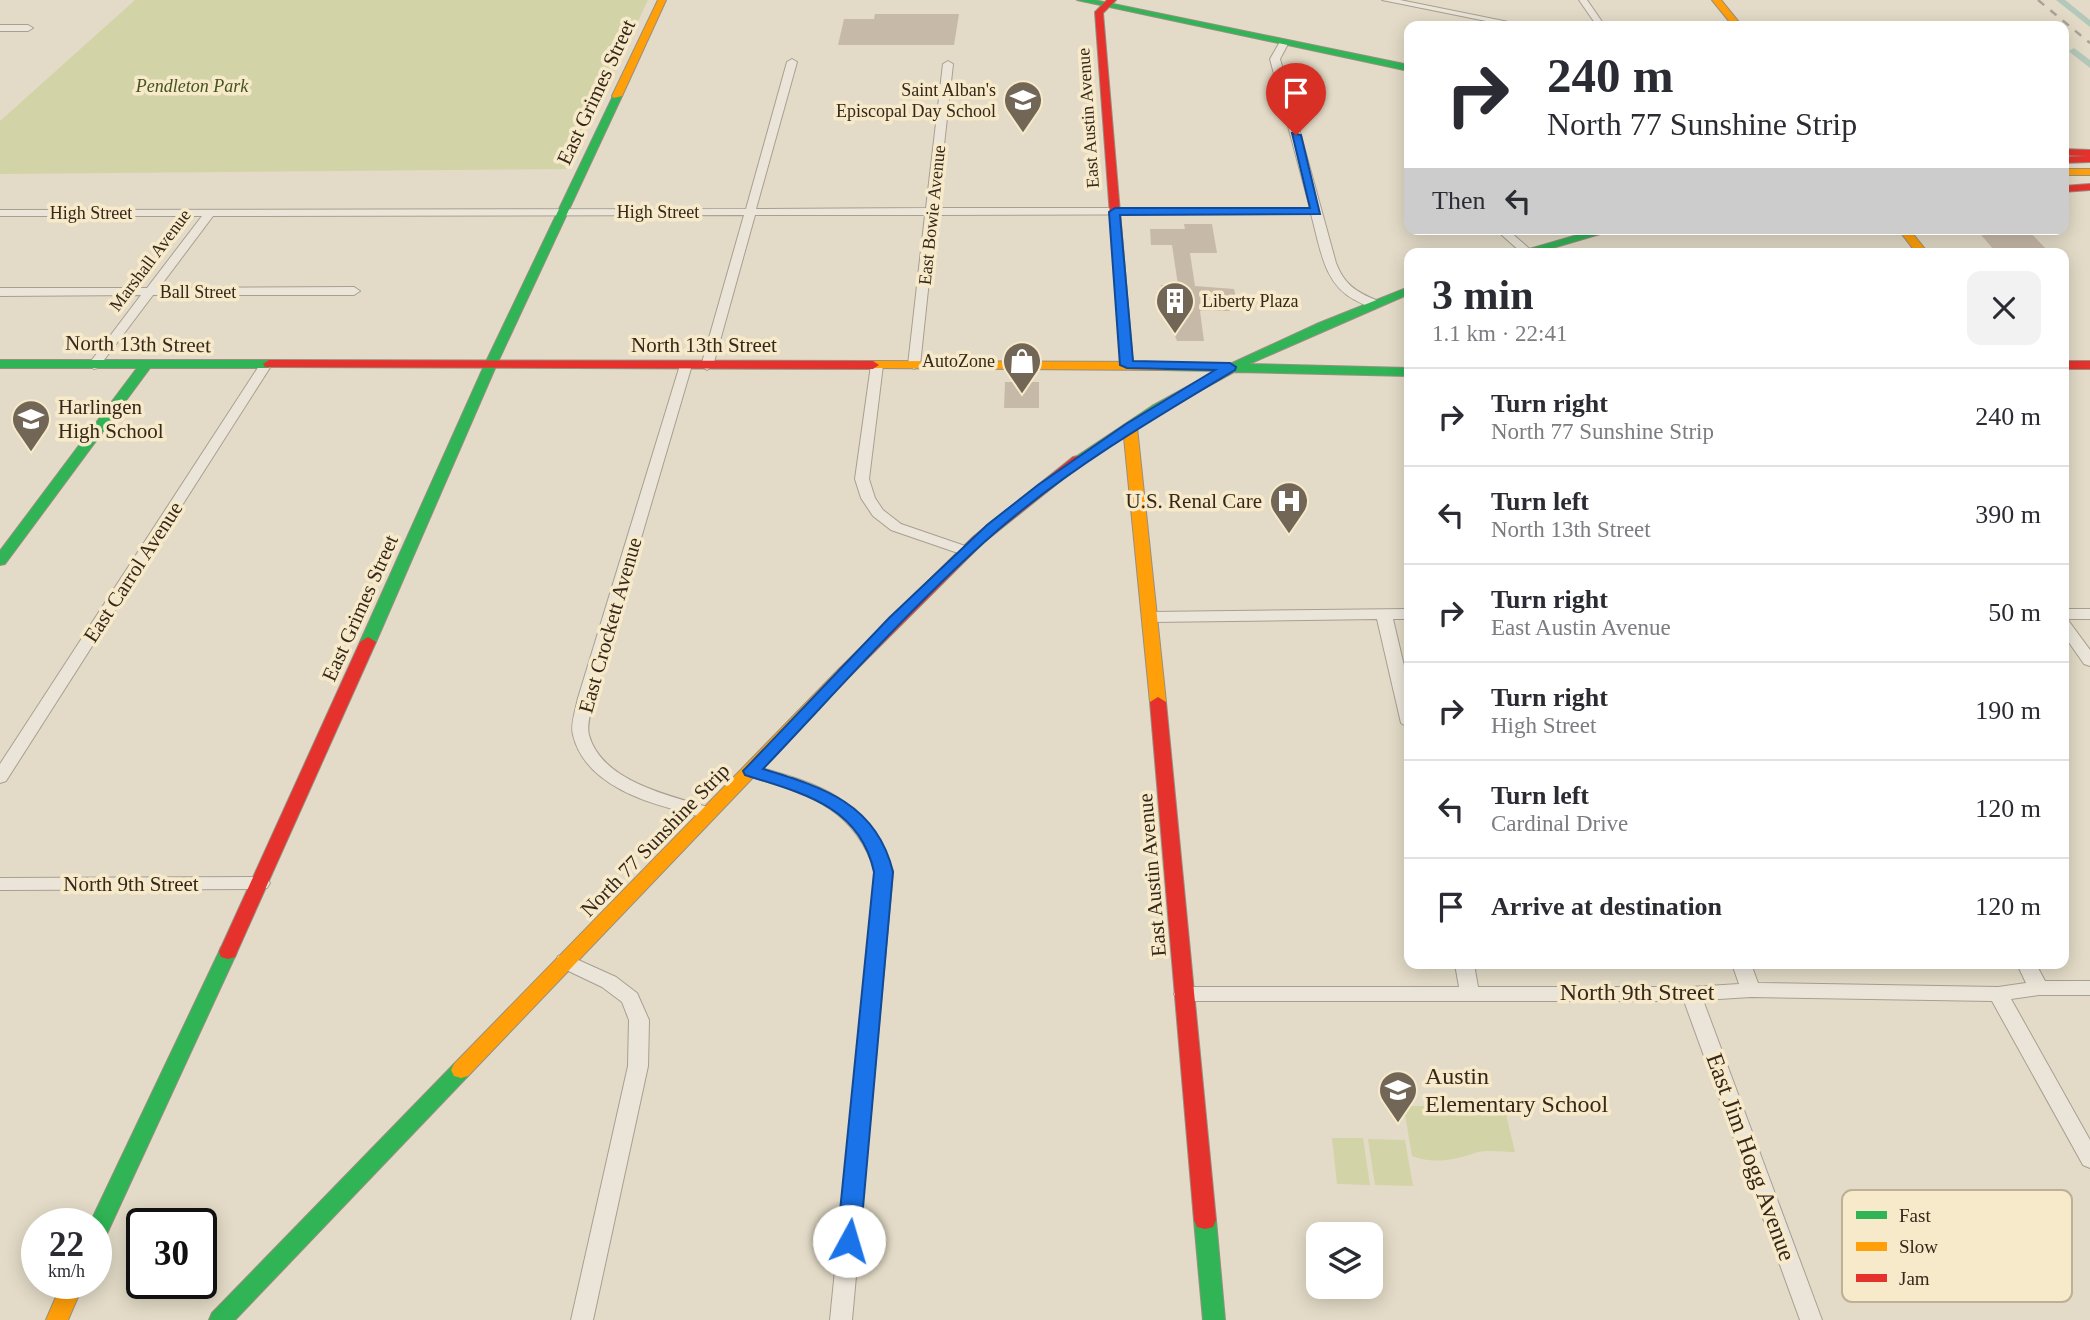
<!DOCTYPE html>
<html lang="en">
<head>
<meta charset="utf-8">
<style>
  body { margin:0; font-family:"Times New Roman",serif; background:#f2f2f3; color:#2b2b33; height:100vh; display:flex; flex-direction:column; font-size:26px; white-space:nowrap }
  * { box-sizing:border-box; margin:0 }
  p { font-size:23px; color:#7c7c81 }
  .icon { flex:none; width:38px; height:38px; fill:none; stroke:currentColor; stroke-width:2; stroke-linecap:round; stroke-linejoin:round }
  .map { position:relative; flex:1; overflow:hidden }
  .details { position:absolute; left:1404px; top:248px; width:665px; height:721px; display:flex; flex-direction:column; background:#fff; border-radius:14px; box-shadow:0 4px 18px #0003 }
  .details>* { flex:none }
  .top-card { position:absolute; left:1404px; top:21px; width:665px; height:214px; border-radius:14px; box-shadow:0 4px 18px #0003; background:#fff; color:#2b2b33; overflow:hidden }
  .fabs { position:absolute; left:1306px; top:1222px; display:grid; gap:14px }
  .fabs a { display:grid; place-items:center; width:77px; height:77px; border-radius:14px; background:#fff; box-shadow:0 4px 18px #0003; font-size:35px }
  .speed { position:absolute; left:21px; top:1208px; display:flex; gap:14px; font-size:35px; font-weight:700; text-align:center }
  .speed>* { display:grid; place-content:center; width:91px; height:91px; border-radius:50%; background:#fff; box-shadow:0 4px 18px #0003; line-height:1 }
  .speed small { font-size:18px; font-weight:400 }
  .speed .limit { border:4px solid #111; border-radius:10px; background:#fff; color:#111 }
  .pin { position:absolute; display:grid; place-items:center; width:60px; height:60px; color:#fff; margin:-72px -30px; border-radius:50% 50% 50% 0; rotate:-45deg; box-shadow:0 0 7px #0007 }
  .pin .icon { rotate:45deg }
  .me { position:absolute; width:77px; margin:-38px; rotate:6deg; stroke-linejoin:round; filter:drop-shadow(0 0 5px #0008) }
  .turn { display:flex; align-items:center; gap:24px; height:147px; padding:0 28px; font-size:32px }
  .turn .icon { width:91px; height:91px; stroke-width:2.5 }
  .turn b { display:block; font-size:49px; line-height:60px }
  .then { display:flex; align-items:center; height:66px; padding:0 28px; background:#0003; gap:14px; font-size:26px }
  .round { display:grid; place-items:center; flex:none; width:74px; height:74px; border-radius:14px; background:#f2f2f3 }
  .summary { display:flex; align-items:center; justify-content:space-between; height:119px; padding:0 28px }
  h1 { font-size:42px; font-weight:700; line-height:52px }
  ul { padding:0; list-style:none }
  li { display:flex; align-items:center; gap:21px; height:98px; padding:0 28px; border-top:2px solid #e1e1e2 }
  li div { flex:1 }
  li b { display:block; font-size:26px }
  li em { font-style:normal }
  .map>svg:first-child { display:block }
</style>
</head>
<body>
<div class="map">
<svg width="2090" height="1320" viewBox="0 0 2090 1320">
  <rect width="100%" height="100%" fill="#e3dbc7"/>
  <g fill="#d3d3a8">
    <polygon points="135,0 648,0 568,169 0,174 0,121"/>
    <path d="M1409 1106H1504L1515 1152C1503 1152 1486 1149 1475 1153 1458 1159 1433 1165 1412 1156L1404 1109Z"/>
    <polygon points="1332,1138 1363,1138 1370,1185 1337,1184"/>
    <polygon points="1368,1139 1405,1140 1413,1186 1375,1185"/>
  </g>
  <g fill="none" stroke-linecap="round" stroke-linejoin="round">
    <g fill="#b3c8bb" fill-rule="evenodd">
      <polygon points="2056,0 2065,0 2090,20 2090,27"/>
      <polygon points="2074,48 2090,60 2090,68 2071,53 2069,51"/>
    </g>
  </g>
  <g fill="#c7b9a8">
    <polygon points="875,14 959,14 954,45 838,45 844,19 874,19"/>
    <polygon points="1184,224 1212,224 1217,253 1190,253 1195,286 1234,289 1237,301 1232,301 1230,311 1200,311 1204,341 1177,341 1162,305 1161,285 1178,285 1172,245 1151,245 1150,229 1185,229"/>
    <polygon points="1976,229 2027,229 2047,250 1994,250"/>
    <polygon points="1005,382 1039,382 1039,408 1004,408"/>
  </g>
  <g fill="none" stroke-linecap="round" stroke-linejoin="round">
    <defs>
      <g id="street">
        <polygon points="1382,0 1400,0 1529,26 1511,26"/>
        <polygon points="1579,0 1587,0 1605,26 1597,26"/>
        <polygon points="0,25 28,25 33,28 28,31 0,31"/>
        <path d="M1281 40 1289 42 1280 59 1336 263C1344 284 1356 292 1376 300V306C1368 307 1362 304 1355 300 1323 284 1320 246 1311 214L936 215 920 365 914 369 908 365 925 215H755L713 366 707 370 701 366 744 215 213 216 159 288 354 287 360 291 354 295H153L98 368 94 369 88 365 141 295 0 296V288H147L202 216H0V210L746 209 787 62 792 59 797 62 756 209 926 208 943 64 948 61 953 64 937 208H1310L1270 59Z"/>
        <polygon points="1495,229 1507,229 1532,251 1522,253"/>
        <path d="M686 361 692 365 594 698C592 709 586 724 589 735 602 783 675 797 715 809L718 813 715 817 709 819C662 806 587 792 573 735 570 724 576 709 578 698L680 365Z"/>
        <polygon points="877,361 883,365 869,479 875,498 883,510 901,524 971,548 973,551 971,554 961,554 891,530 873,516 861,498 855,479 871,365"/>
        <polygon points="265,362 271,366 6,781 0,783 0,764 259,366"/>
        <polygon points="1409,609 1409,619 1393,619 1409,687 1409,728 1401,723 1377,619 1151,622 1143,617 1151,612"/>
        <polygon points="2063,609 2090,609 2090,619 2064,619 2068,620 2090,650 2090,666 2084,664 2063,634"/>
        <path d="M751 765C820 784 868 798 893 871L852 1320H830L875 871C853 805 806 794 745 775L743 771Z"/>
        <polygon points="261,877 267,878 270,883 267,888 261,889 0,890 0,878"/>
        <polygon points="565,954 616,977 637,993 649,1020 648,1066 593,1320 571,1320 628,1066 629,1020 622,1002 602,987 558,966 556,961 558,956"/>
        <polygon points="1455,964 1474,964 1478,987 1691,987 1739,984 1732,964 1751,964 1758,983 1998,987 2026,983 2017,964 2036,964 2045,981 2090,981 2090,995 2039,995 2011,999 2090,1140 2090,1168 2083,1165 1992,1001 1751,997 1703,1000 1822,1320 1800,1320 1684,1001 1184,1001 1177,999 1174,994 1177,989 1184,987 1459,987"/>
      </g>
      <g id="fast">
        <polygon points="1077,0 1094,0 1409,65 1409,71"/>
        <polygon points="614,94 622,96 496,366 376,642 368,647 362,645 360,642 484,366"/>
        <polygon points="1598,229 1617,229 1532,254 1512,254"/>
        <polygon points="1409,287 1409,294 1249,364 1409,368 1409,376 1234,372 1161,412 1083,463 1073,463 1071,460 1152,406 1216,371 1162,370 1158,369 1158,363 1230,364 1319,323"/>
        <polygon points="0,360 269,360 275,364 269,368 150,368 5,564 0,565 0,551 137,368 0,368"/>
        <polygon points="228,945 235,947 237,952 104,1240 96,1242 96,1223 90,1223 219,952 221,947"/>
        <polygon points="461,1062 468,1064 471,1070 468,1076 235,1320 209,1320 212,1313 454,1064"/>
        <polygon points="1205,1211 1213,1213 1216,1220 1225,1320 1203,1320 1194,1220 1197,1213"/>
      </g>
      <g id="slow">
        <polygon points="658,0 666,0 622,96 614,98 612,96"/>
        <polygon points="1712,0 1721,0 1742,26 1733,26"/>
        <rect x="2063" y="169" width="27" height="6"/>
        <polygon points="1898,229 1909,229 1929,254 1917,254"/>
        <polygon points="873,361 1162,362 1168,366 1162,370 869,368 869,362"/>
        <polygon points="1130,423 1137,427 1166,702 1158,707 1150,702 1123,427"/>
        <polygon points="845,667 851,669 853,672 851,675 468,1076 461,1078 454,1076 451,1070 454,1064 839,669"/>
        <polygon points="62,1283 84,1283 68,1320 46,1320"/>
      </g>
      <g id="jam">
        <polygon points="1107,0 1116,0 1103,13 1133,365 1127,369 1121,365 1095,12"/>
        <polygon points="2063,149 2090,150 2090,162 2063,163 2063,157 2087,156 2063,155"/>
        <polygon points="2090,184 2090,190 2063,192 2063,186"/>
        <polygon points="269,360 873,361 879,365 873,369 265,367 263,364"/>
        <rect x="2063" y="361" width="27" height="8"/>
        <polygon points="1078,456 1083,457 1085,460 1083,463 983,543 851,675 839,675 837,672 839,669 973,537 1073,457"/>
        <polygon points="368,637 376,642 237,952 235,957 228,959 221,957 219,952 360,642"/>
        <polygon points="1158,697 1166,702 1216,1220 1213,1227 1205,1229 1197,1227 1194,1220 1150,702"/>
      </g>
    </defs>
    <use href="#street" stroke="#a79f91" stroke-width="2"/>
    <use href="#fast" stroke="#978f81" stroke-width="2"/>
    <use href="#slow" stroke="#978f81" stroke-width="2"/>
    <use href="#jam" stroke="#978f81" stroke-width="2"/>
    <use href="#street" fill="#ebe5d9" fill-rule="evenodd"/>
    <use href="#fast" fill="#30b455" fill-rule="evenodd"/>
    <use href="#slow" fill="#ff9f0a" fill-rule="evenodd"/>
    <use href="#jam" fill="#e5322d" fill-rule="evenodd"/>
    <polyline stroke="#a9a49a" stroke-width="2.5" stroke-dasharray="8 8" stroke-linecap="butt" points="2038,0 2090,43"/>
  </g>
  <path fill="#1a73e8" stroke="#114b97" stroke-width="2" d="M1292 133 1301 135 1320 214 1120 215 1133 361 1230 363 1236 367 1235 370C1153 419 1070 468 998 530 914 603 840 688 763 769 823 787 877 804 893 872L860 1241 856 1248 849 1250 841 1248 837 1241 874 872C860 806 802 793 745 775L743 771 889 618 987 525 1038 485 1126 424 1215 370 1127 368 1120 365 1109 212 1115 208H1310Z"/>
  <defs>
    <symbol id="school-pin" viewBox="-11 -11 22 30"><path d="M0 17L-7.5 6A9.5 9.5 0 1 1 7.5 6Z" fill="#726657" stroke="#f7eaca"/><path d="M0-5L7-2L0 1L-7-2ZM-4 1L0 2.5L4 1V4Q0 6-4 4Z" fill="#fff"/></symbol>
    <symbol id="building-pin" viewBox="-11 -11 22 30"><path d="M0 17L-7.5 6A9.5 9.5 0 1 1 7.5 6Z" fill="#726657" stroke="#f7eaca"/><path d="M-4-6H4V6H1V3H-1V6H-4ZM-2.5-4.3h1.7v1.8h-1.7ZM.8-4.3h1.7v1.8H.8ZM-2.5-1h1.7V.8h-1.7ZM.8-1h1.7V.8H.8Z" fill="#fff"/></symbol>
    <symbol id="shop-pin" viewBox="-11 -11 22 30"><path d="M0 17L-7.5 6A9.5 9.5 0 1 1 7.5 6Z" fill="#726657" stroke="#f7eaca"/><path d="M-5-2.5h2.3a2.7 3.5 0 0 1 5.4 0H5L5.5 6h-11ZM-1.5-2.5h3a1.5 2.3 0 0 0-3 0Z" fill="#fff"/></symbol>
    <symbol id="hospital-pin" viewBox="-11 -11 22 30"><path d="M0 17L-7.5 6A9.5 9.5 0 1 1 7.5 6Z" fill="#726657" stroke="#f7eaca"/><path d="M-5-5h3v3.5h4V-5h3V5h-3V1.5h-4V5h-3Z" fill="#fff"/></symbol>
  </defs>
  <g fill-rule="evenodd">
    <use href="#school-pin" x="1001" y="78" width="44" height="60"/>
    <use href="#building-pin" x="1153" y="279" width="44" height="60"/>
    <use href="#shop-pin" x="1000" y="339" width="44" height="60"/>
    <use href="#school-pin" x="9" y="397" width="44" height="60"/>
    <use href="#hospital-pin" x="1267" y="479" width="44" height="60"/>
    <use href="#school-pin" x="1376" y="1068" width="44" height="60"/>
  </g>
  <g text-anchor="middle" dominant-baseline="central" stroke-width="7" stroke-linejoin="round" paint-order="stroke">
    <g font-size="18" font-style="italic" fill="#45531f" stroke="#f7eaca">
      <text x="192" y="86">Pendleton Park</text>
    </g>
    <g font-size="18" fill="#35271a" stroke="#f7eaca" text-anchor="end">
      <text x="996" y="90">Saint Alban's<tspan x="996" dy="21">Episcopal Day School</tspan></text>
      <text x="1202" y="301" text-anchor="start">Liberty Plaza</text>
      <text x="995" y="361">AutoZone</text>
    </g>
    <g font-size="18" fill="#35271a" stroke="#f7eaca">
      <text transform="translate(1088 118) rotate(-94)">East Austin Avenue</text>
      <text x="658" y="212">High Street</text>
      <text x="91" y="213">High Street</text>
      <text transform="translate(932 215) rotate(-84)">East Bowie Avenue</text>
      <text transform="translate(150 260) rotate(-53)">Marshall Avenue</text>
      <text x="198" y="292">Ball Street</text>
    </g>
    <g font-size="21" fill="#35271a" stroke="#f7eaca">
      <text transform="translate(596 92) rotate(-65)">East Grimes Street</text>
      <text transform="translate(138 344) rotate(1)">North 13th Street</text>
      <text x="704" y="345">North 13th Street</text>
      <text transform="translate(133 572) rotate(-57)">East Carrol Avenue</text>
      <text transform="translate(360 608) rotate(-66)">East Grimes Street</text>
      <text transform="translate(610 625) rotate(-74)">East Crockett Avenue</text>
      <text transform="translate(655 840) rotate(-46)">North 77 Sunshine Strip</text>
      <text transform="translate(1152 875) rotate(-95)">East Austin Avenue</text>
      <text x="131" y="884">North 9th Street</text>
    </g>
    <g font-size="21" fill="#35271a" stroke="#f7eaca" text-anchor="start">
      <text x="58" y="407">Harlingen<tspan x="58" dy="24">High School</tspan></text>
      <text x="1262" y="501" text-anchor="end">U.S. Renal Care</text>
    </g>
    <g font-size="24" fill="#35271a" stroke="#f7eaca">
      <text x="1637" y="992">North 9th Street</text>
      <text transform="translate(1751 1157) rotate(70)">East Jim Hogg Avenue</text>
    </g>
    <g font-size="24" fill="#35271a" stroke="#f7eaca" text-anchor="start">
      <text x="1425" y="1076">Austin<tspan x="1425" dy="28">Elementary School</tspan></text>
    </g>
  </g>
  <rect x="1842" y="1190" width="230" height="112" rx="10" fill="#f7eaca" stroke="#bdb095" stroke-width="2"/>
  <rect x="1856" y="1211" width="31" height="8" fill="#30b455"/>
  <rect x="1856" y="1242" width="31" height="9" fill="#ff9f0a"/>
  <rect x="1856" y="1274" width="31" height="8" fill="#e5322d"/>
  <g font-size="19" fill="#35271a">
    <text x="1899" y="1222">Fast</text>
    <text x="1899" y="1253">Slow</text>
    <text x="1899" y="1285">Jam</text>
  </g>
</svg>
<div class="fabs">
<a><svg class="icon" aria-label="layers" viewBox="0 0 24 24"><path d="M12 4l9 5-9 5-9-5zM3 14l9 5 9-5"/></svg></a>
</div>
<div class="speed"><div>22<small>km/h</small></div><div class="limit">30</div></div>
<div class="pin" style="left:1296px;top:135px;background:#d93025"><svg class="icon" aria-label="arrive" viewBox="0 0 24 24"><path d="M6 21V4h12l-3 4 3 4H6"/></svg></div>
<svg class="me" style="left:849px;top:1241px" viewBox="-20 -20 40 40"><circle r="19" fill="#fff"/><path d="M0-13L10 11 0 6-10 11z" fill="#1a73e8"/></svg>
<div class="top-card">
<div class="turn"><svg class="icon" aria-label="right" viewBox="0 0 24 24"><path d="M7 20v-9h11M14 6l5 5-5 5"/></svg><div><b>240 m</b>North 77 Sunshine Strip</div></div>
<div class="then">Then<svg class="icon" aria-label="left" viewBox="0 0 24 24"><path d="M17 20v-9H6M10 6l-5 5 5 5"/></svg></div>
</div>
<section class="details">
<div class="summary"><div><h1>3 min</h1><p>1.1 km · 22:41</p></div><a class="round"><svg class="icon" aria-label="close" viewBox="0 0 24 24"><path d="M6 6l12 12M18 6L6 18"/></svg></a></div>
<ul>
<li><svg class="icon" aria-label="right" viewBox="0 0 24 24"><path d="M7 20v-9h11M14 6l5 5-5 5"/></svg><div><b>Turn right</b><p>North 77 Sunshine Strip</p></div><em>240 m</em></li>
<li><svg class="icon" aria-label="left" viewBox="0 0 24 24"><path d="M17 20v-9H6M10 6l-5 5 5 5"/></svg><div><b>Turn left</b><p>North 13th Street</p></div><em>390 m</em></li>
<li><svg class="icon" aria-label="right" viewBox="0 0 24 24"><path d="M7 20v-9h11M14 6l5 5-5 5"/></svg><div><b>Turn right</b><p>East Austin Avenue</p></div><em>50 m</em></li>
<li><svg class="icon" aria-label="right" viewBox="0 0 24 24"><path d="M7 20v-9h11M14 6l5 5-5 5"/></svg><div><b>Turn right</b><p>High Street</p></div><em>190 m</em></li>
<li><svg class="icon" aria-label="left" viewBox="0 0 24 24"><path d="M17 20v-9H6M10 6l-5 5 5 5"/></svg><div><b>Turn left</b><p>Cardinal Drive</p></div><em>120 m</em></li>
<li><svg class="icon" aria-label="arrive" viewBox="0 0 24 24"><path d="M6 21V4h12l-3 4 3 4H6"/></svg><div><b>Arrive at destination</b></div><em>120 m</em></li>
</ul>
</section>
</div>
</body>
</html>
